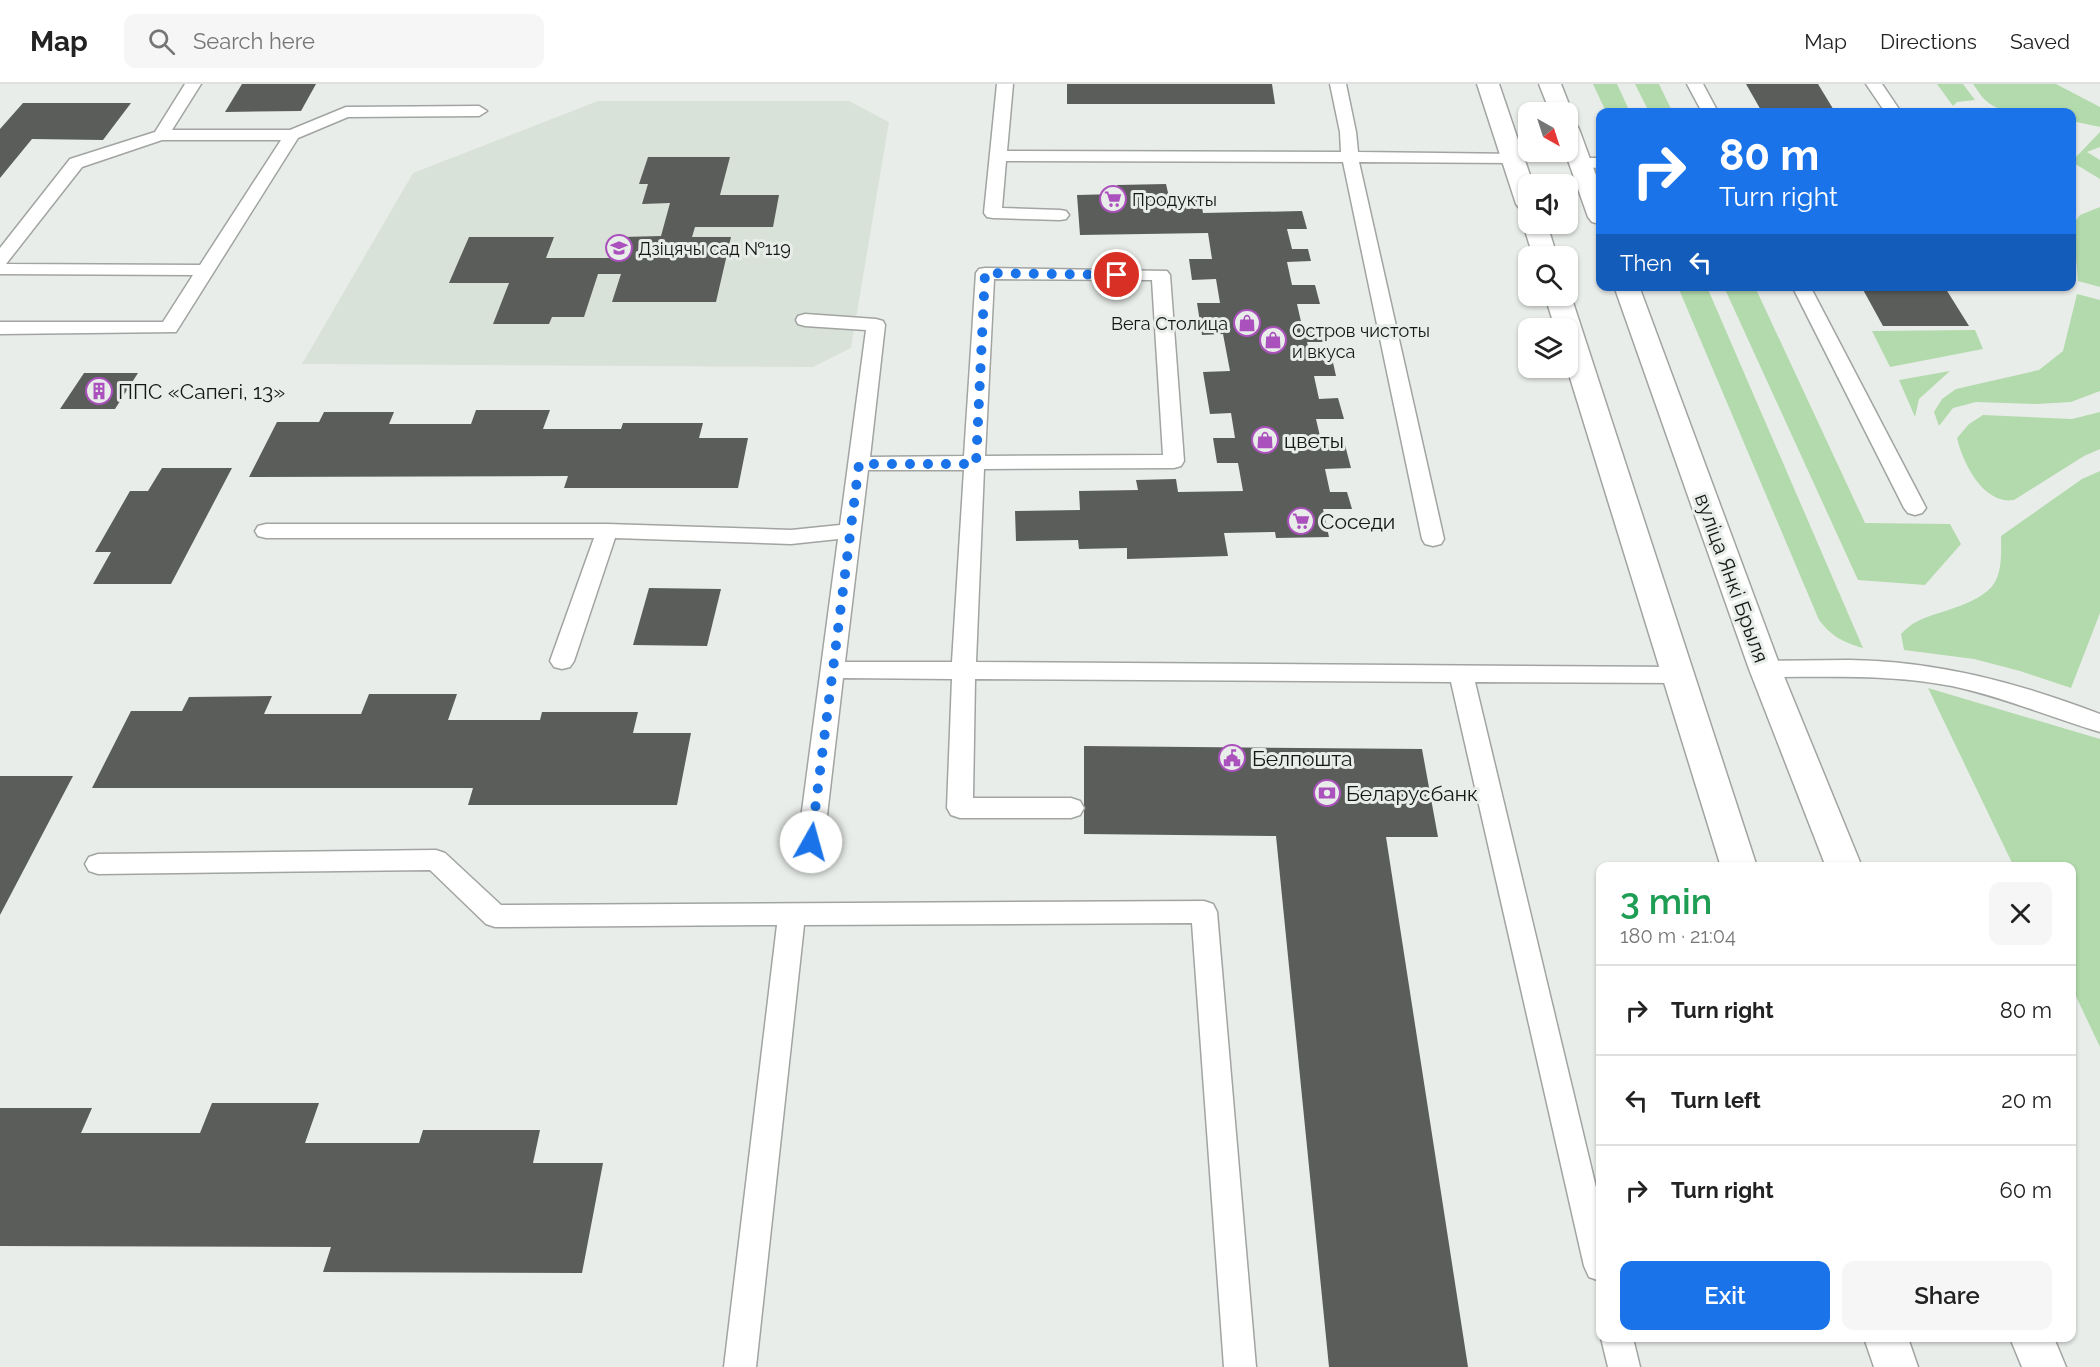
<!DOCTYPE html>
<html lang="en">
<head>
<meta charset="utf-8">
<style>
  body { margin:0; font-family:Raleway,sans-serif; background:#f6f6f6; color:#222; height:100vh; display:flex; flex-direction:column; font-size:22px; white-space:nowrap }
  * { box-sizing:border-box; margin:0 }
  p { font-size:20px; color:#767676 }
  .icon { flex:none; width:33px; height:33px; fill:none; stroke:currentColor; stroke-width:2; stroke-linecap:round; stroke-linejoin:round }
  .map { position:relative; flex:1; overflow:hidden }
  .details { position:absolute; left:1596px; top:778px; width:480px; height:480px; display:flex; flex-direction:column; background:#fff; border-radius:12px; box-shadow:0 2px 4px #0004 }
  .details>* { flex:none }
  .top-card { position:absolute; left:1596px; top:24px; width:480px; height:183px; border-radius:12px; box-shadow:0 2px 4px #0004; background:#1a73e8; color:#fff; overflow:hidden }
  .needle { width:39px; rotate:141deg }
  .controls { position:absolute; left:1518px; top:18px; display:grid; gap:12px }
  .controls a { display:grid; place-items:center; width:60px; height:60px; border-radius:12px; background:#fff; box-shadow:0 2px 4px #0004; font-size:30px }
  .pin { position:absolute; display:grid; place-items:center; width:51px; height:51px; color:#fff; margin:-26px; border:3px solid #fff; border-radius:50%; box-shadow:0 2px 6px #0007 }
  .me { position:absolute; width:66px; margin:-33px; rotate:7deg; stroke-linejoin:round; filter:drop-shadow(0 0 4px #0008) }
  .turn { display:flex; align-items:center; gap:21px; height:126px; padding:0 24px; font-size:27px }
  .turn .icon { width:78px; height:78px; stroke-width:2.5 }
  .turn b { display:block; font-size:42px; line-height:51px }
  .then { display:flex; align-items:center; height:57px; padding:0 24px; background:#0003; gap:12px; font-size:22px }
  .round { display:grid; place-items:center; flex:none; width:63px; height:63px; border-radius:12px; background:#f6f6f6 }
  .head { display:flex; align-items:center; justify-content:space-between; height:102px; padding:0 24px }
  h1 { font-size:36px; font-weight:600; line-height:45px; color:#1e9e55 }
  .action { display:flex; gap:12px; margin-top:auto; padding:12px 24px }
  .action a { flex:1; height:69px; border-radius:12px; background:#1a73e8; color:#fff; font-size:24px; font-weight:600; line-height:69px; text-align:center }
  .action a+a { background:#f6f6f6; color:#222 }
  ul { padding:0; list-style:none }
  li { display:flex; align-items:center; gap:18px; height:90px; padding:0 24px; border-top:2px solid #e0e0e0 }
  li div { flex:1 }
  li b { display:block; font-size:22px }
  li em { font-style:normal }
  header { display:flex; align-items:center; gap:36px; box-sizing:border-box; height:84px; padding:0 30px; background:#fff; border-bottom:2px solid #e0e0e0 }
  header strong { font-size:28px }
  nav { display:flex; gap:33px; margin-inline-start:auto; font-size:21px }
  .search { width:420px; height:54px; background:#f6f6f6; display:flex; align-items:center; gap:15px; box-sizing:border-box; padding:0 21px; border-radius:12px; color:#767676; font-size:22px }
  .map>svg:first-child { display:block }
</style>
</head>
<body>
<header>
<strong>Map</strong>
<div class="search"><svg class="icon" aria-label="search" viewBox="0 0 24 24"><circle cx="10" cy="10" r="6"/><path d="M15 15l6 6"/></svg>Search here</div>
<nav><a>Map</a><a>Directions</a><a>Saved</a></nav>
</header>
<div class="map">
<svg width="2100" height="1283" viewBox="0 0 2100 1283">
  <rect width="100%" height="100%" fill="#e9ede9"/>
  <polygon fill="#d9e2d8" points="598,17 849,17 889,38 851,264 813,283 302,280 413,89"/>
  <g fill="#b3daac">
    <polygon points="1593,0 1617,0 1630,28 1606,28"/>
    <polygon points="1635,0 1659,0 1672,27 1689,28 1649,28"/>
    <polygon points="1937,0 1963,0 1975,16 1957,18 1953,22"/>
    <path d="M1973 0H2056L2100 23V43L2072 37V28C2046 28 2004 36 1984 15 1980 11 1977 5 1973 0Z"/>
    <polygon points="2100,48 2100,63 2087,68 2100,76 2100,95 2072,78 2072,74 2076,73"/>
    <polygon points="2100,123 2100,203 2078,197 2073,140 2080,131"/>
    <path d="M1678 203H1707L1863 564C1843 558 1832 553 1819 536Z"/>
    <polygon points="1724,203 1755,203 1865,439 1950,440 1961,460 1925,501 1858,496"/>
    <polygon points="2077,210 2100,216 2100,307 2071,318 2037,320 1976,318 1953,324 1939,342 1934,328 1942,315 1956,305 2039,286 2063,267"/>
    <polygon points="1975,246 1983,265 1890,283 1872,247"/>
    <polygon points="1950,287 1919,315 1915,333 1899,296"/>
    <path d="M2100 328V365L2084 372 2014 416C1984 421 1963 380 1957 354L1969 340 1983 331 2072 335Z"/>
    <path d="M2100 387V529L2071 604 2020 587 1974 575 1904 566 1901 550C1905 546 1910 541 1916 538 1938 526 1986 521 1997 494 2002 481 2001 466 2001 452L2082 395Z"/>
    <polygon points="1928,604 2100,655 2100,963 2072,904 2072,783 2014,783"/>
  </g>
  <g fill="#5a5d5a">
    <polygon points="242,0 316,0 301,27 225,28"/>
    <polygon points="1067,0 1272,0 1275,20 1067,20"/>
    <polygon points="1746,0 1818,0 1835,28 1762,28"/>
    <polygon points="23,19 131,19 103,56 32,55 0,94 0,45"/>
    <polygon points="648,73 730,73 720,111 779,111 773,143 695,143 692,153 731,153 716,218 612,218 621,190 598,190 584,233 552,233 549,240 493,240 509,199 449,199 469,153 554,153 546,174 615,174 622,153 661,152 670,119 642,120 648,100 639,100"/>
    <polygon points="1166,100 1169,113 1200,112 1203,129 1302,127 1307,145 1287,145 1292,165 1308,165 1311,177 1287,178 1292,201 1315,201 1320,220 1297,220 1302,242 1320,242 1324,258 1307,258 1311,275 1332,274 1336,292 1314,292 1319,315 1338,314 1344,335 1316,335 1322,361 1345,361 1351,384 1325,385 1330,408 1347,408 1352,425 1323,425 1329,453 1276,454 1275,448 1224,449 1228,472 1127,475 1127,464 1079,465 1078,456 1016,457 1015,427 1080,426 1079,407 1138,406 1136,396 1176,395 1178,408 1243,407 1238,379 1217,379 1213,354 1235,354 1231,329 1210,330 1203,288 1230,287 1223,250 1202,251 1197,219 1220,219 1216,195 1192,196 1189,175 1212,175 1208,149 1080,151 1077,111 1118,110 1117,101"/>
    <polygon points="1861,202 1944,202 1969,242 1883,242"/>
    <polygon points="84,289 138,289 115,325 60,325"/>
    <polygon points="476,326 550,326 543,345 621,345 623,339 703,339 699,354 748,354 738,404 564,404 568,392 249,393 277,338 319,338 324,328 394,328 389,340 471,340"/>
    <polygon points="162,384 232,384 171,500 93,500 111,468 95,468 130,407 148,407"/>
    <polygon points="649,504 721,505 707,562 633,561"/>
    <polygon points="369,610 457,610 448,636 540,636 542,628 638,628 633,649 691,649 677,721 468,721 473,704 92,704 131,627 182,627 189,613 272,612 264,630 361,630"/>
    <polygon points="1084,662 1422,665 1438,753 1386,753 1468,1283 1329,1283 1276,752 1084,750"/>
    <polygon points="0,692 73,692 0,831"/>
    <polygon points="212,1019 319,1019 305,1059 419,1059 423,1046 540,1046 533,1079 603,1079 582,1189 323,1188 331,1163 0,1162 0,1024 92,1024 81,1049 200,1049"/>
  </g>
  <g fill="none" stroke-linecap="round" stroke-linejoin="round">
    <defs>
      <g id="service">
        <path d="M185 0H201L172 46H290L346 23 479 22 487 27 479 32 348 33 298 54 176 248 0 250V238H163L193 191 0 190V164L70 75 155 48ZM162 56H281L200 181 6 180 82 83Z"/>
        <polygon points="997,0 1013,0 1007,67 1341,68 1340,48 1330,0 1346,0 1356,48 1358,68 1520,70 1522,74 1514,79 1359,78 1444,455 1441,460 1433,462 1425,460 1422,455 1343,78 1006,77 1002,124 1060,126 1066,127 1069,131 1066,135 1060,136 993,134 987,133 984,129"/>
        <polygon points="1687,0 1703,0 1718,28 1702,28"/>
        <polygon points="1866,0 1882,0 1901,28 1885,28"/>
        <polygon points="1581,74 1600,74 1600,84 1575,83 1573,79"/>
        <path d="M985 184 1167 187 1170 191 1184 377 1181 382 1174 384 984 385 976 578 1680 583 1688 585 1692 591 1688 597 1680 599 1475 598 1600 1120V1197L1589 1193 1584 1182 1451 598 975 595 973 714H1071L1080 717 1084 724 1080 731 1071 734H960L951 731 947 724 952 595 843 594 824 757 820 764 811 767 802 764 798 757 838 455 791 460 615 454 574 577 570 583 562 585 554 583 550 577 594 454H266L258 452 255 447 258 442 266 440H607L791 446 840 441 866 246 805 242 798 240 796 236 798 232 805 230 876 235 883 237 885 241 870 373 964 372 976 189 979 185ZM994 195 1152 196 1163 371 985 372ZM868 386H964L952 578H845Z"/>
        <polygon points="1792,202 1810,202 1926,424 1922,429 1915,431 1908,429 1904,424"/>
        <path d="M1849 576C1936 577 2019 599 2100 630V648C2050 633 2003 613 1952 602 1890 590 1828 593 1765 593L1757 591 1753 585 1757 579 1765 577Z"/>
        <polygon points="436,766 445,769 501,821 1204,817 1213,820 1217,828 1256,1283 1224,1283 1192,839 804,841 756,1283 724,1283 777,841 495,843 486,840 430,786 98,790 89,787 85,780 89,773 98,770"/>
        <polygon points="1601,1254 1633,1254 1640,1283 1608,1283"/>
      </g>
      <g id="secondary">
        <polygon points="1477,0 1499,0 1533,100 1528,100 1528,127 1520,125 1516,120"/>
        <polygon points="1539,0 1561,0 1572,28 1569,33 1568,28 1550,28"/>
        <polygon points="1568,38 1576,40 1579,45 1600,102 1600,140 1592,138 1588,133 1565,68 1568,68"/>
        <polygon points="1528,134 1528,140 1547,140 1557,172 1533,172 1523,140"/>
        <polygon points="1614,202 1639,202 1781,585 1862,783 1826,783 1749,585"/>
        <polygon points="1568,207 1571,212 1757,783 1721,783 1567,284 1568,244 1555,244 1545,212 1568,212"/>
        <polygon points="1864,1254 1908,1254 1918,1283 1874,1283"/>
        <polygon points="2010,1254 2054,1254 2066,1283 2022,1283"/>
      </g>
    </defs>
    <use href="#service" stroke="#a1a4a0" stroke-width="3"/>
    <use href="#secondary" stroke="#a1a4a0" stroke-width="3"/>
    <use href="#service" fill="#fff" fill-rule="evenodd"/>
    <use href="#secondary" fill="#fff" fill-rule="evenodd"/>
  </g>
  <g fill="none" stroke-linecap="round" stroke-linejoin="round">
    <polyline stroke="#1a73e8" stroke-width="10" stroke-dasharray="0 18" points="811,758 859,380 976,380 985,189 1117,191"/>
  </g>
  <defs>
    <symbol id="supermarket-ring" viewBox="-11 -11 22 22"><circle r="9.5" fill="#e9ede9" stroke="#ab51bd" stroke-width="1.5"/><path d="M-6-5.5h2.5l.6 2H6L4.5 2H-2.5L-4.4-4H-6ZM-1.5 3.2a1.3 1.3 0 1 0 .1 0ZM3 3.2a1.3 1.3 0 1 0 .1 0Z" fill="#ab51bd"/></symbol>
    <symbol id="school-ring" viewBox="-11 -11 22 22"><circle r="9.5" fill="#e9ede9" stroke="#ab51bd" stroke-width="1.5"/><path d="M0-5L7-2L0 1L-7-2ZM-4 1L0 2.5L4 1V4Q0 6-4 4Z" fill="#ab51bd"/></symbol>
    <symbol id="shop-ring" viewBox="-11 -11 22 22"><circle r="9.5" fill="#e9ede9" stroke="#ab51bd" stroke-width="1.5"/><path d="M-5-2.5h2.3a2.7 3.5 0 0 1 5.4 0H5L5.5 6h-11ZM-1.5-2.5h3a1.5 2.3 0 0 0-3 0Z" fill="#ab51bd"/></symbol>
    <symbol id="building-ring" viewBox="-11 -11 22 22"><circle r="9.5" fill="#e9ede9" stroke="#ab51bd" stroke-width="1.5"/><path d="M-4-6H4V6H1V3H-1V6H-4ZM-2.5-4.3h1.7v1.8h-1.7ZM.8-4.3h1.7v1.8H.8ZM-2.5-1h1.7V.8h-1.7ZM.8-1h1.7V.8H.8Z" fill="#ab51bd"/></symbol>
    <symbol id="civic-ring" viewBox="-11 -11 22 22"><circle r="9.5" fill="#e9ede9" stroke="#ab51bd" stroke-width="1.5"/><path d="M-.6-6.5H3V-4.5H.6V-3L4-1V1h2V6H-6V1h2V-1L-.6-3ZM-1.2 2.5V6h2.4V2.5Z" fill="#ab51bd"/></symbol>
    <symbol id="bank-ring" viewBox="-11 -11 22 22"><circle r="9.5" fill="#e9ede9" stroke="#ab51bd" stroke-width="1.5"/><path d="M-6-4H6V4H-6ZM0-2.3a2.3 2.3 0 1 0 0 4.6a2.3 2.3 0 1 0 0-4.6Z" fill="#ab51bd"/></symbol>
  </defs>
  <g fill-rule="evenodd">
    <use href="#supermarket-ring" x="1098" y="100" width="30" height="30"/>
    <use href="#school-ring" x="604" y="149" width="30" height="30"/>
    <use href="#shop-ring" x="1232" y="224" width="30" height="30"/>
    <use href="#shop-ring" x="1258" y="241" width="30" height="30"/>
    <use href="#building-ring" x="84" y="292" width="30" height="30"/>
    <use href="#shop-ring" x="1250" y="341" width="30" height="30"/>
    <use href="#supermarket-ring" x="1286" y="422" width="30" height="30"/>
    <use href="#civic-ring" x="1217" y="659" width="30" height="30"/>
    <use href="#bank-ring" x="1312" y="694" width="30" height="30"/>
  </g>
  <g text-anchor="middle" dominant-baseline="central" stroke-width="6" stroke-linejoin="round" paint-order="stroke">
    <g font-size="18" fill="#151715" stroke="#e9ede9" text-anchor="start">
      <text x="1132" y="115">Продукты</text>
      <text x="638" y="164">Дзіцячы сад №119</text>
      <text x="1228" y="239" text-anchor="end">Вега Столица</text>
      <text x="1292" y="246">Остров чистоты<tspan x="1292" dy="21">и вкуса</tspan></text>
    </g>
    <g font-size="21" fill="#151715" stroke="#e9ede9" text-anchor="start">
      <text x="118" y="307">ППС «Сапегі, 13»</text>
      <text x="1284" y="356">цветы</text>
      <text x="1320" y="437">Соседи</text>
      <text x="1252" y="674">Белпошта</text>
      <text x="1346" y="709">Беларусбанк</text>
    </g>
    <g font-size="21" fill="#151715" stroke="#e9ede9">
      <text transform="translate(1732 494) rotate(70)">вуліца Янкі Брыля</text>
    </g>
  </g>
</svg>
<div class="controls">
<a><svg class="needle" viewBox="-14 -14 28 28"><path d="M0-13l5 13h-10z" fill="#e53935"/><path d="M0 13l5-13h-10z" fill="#767676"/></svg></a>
<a><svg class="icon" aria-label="sound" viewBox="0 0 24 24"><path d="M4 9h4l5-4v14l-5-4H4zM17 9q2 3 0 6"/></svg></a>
<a><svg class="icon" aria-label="search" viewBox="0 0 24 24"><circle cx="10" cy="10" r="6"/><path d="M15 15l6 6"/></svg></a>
<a><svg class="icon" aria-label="layers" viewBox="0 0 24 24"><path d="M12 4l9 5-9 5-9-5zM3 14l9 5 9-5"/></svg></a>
</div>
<div class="pin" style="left:1117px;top:191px;background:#d93025"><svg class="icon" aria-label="arrive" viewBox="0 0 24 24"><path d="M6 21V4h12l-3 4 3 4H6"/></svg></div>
<svg class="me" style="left:811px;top:758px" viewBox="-20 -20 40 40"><circle r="19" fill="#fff"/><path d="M0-13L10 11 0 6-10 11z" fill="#1a73e8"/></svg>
<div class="top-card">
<div class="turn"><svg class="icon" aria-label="right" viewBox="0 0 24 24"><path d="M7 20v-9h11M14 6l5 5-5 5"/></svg><div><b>80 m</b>Turn right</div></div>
<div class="then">Then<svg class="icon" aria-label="left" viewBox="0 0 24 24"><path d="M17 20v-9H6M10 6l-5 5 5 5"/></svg></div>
</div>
<section class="details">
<div class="head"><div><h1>3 min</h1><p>180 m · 21:04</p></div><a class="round"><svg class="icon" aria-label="close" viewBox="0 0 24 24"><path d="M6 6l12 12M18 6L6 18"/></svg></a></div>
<ul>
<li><svg class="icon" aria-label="right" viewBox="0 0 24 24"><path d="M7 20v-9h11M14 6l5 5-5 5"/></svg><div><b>Turn right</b></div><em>80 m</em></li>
<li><svg class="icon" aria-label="left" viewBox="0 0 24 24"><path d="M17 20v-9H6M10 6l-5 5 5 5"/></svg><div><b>Turn left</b></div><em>20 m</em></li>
<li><svg class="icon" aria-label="right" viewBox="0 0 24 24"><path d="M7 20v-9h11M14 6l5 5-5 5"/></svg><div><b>Turn right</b></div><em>60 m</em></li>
</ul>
<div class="action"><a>Exit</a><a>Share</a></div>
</section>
</div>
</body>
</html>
